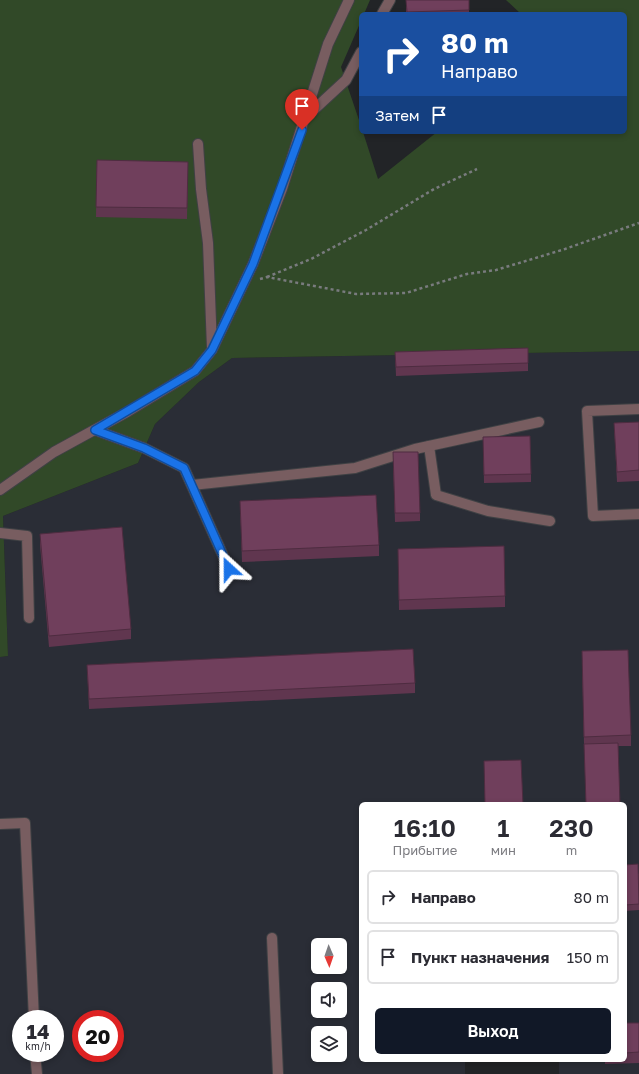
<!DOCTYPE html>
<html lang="ru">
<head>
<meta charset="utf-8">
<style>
  body { margin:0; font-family:"Golos Text",sans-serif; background:#f7f7f7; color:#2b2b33; height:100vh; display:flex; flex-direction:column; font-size:15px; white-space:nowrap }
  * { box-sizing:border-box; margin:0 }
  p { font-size:13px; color:#7c7c81 }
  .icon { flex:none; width:22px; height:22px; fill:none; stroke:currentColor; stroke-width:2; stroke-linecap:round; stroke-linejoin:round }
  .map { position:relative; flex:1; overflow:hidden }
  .details { position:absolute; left:359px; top:802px; width:268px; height:260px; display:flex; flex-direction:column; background:#fff; border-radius:6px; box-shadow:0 2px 6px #0003 }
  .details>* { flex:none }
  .hud { position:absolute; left:359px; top:12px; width:268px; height:122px; border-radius:6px; box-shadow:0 2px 6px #0003; background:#1a4fa0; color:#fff; overflow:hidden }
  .needle { width:26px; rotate:178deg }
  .fabs { position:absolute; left:311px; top:938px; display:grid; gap:8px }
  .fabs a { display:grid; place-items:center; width:36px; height:36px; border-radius:6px; background:#fff; box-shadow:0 2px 6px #0003; font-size:20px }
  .speed { position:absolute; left:12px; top:1010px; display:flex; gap:8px; font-size:20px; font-weight:700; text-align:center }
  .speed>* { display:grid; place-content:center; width:52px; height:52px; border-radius:50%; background:#fff; box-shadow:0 2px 6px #0003; line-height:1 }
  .speed small { font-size:10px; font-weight:400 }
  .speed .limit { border:6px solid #d22; background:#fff; color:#111 }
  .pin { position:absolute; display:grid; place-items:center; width:34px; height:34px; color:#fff; margin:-41px -17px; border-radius:50% 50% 50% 0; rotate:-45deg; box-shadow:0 0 4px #0007 }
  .pin .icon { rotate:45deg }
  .me { position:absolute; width:44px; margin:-22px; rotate:336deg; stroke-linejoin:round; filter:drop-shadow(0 0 3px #0008) }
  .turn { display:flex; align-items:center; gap:14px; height:84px; padding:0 16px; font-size:18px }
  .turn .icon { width:52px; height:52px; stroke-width:2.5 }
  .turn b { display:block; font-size:28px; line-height:34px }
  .then { display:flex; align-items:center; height:38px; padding:0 16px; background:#0003; gap:8px; font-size:15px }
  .eta { display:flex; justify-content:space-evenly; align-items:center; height:68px; text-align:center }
  .eta b { font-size:24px; font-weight:600; line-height:28px }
  .action { display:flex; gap:8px; margin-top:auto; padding:8px 16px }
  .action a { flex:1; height:46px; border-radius:6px; background:#111827; color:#fff; font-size:16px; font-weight:600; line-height:46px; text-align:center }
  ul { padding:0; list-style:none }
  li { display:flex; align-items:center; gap:12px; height:54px; margin:0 8px 6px; padding:0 8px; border:2px solid #e1e1e2; border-radius:6px }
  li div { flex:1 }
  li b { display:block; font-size:15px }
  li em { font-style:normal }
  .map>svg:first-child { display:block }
</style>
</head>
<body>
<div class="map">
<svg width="639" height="1074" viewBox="0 0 639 1074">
  <rect width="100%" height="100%" fill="#222427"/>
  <path fill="#2a2d36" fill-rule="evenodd" d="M639 351V1074H559V1060H625V804H361V1060H465V1074H0V657L8 656 3 516 138 463 155 424 199 382 232 358ZM318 945H340V967H318ZM318 989H340V1011H318ZM21 1019H55V1053H21ZM81 1019H115V1053H81ZM318 1033H340V1055H318Z"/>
  <polygon fill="#314928" points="0,0 370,0 364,14 361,14 361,21 341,67 361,126 361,132 363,132 378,179 437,132 625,132 625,14 521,14 506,0 639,0 639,351 232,358 199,382 155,424 138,463 3,516 8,656 0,657"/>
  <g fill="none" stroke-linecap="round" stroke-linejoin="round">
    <defs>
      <g id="lane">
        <polyline points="382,14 390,0"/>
        <polyline points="307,116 346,80 361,52"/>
        <polyline points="198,144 201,189 208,243 212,348"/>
        <polyline points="639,409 587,411 593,516 639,514"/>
        <polyline points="95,430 144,448 184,468 229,569"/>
        <polyline points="429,446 436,495 488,511 550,521"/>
        <polyline points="192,485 355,468 415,449 539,422"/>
        <polyline points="0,490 54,452 127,412 195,371 212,350 253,264 282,189 328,44 349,0"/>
        <polyline points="0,533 27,536 29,618"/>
        <polyline points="0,824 25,823 34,1019"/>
        <polyline points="272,938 278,1074"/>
        <polyline points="35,1053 37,1074"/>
      </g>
    </defs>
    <use href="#lane" stroke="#3f4144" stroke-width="12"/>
    <g stroke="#797b7e" stroke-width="2.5" stroke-dasharray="3 3" stroke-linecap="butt">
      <polyline points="267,277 311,259 366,230 434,189 477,169"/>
      <polyline points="260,279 267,277 356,294 406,293 467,274 496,270 565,249 639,223"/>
    </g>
    <use href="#lane" stroke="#785d60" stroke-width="10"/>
  </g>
  <g fill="#60364f">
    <rect x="406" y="0" width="63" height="14"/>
    <polygon points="97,160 188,162 187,219 96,217"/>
    <polygon points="528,348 528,371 396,376 395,352"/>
    <polygon points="639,422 639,481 617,482 614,423"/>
    <polygon points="483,437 531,474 531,482 484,483"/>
    <polygon points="393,461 420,513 420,521 395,522"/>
    <polygon points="240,501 379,545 379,556 242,562"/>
    <polygon points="40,534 131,629 131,639 49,647 40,545"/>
    <polygon points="398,549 505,596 505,607 399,610"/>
    <polygon points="582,662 631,735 631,746 618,746 584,744"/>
    <polygon points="87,665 415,683 415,693 89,709"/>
    <polygon points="625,865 639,874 639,910 625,911"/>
    <polygon points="625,1023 639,1023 639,1063 605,1064 605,1060 625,1060"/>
  </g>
  <g fill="#703f5c" stroke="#4e2c40">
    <polygon points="406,0 469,0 469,10 407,12"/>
    <polygon points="97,160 188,162 187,208 96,207"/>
    <polygon points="528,348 528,363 396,367 395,352"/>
    <polygon points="639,422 639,470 617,472 614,423"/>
    <polygon points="530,436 531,474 484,475 483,437"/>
    <polygon points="393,452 418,452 420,513 395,513"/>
    <polygon points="376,495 379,545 242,551 240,501"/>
    <polygon points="122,527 131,629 49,636 40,534"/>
    <polygon points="504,546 505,596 399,600 398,549"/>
    <polygon points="413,649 415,683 89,699 87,665"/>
    <polygon points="628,650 631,735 584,737 582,651"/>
    <polygon points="618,743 620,804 586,804 584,744"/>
    <polygon points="521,760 523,804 485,804 484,761"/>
    <polygon points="638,864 639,904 625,905 625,865"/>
    <polygon points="625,1023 639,1023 639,1052 625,1053"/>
  </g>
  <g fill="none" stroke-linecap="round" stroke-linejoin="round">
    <defs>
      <polyline id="route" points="229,569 184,468 144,448 95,430 195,371 212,350 253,264 302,130"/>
    </defs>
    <use href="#route" stroke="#114b97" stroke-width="10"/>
    <use href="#route" stroke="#1a73e8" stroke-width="7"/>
  </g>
</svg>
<div class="fabs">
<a><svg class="needle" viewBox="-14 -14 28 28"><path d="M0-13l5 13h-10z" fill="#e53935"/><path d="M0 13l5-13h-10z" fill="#7c7c81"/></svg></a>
<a><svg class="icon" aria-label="sound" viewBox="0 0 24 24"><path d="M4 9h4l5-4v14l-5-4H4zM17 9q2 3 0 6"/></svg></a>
<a><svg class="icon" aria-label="layers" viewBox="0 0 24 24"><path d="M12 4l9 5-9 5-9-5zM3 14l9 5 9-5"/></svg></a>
</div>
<div class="speed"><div>14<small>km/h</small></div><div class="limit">20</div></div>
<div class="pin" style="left:302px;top:130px;background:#d93025"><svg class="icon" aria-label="arrive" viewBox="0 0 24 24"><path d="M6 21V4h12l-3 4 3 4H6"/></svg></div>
<svg class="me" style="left:229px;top:569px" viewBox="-20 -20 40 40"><path d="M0-17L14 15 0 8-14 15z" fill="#1a73e8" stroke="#fff" stroke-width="4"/></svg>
<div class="hud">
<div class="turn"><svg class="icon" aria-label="right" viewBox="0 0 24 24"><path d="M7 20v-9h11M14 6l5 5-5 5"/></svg><div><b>80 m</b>Направо</div></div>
<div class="then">Затем<svg class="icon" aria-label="arrive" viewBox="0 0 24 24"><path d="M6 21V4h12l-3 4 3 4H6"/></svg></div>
</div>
<section class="details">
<div class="eta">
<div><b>16:10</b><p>Прибытие</p></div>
<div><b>1</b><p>мин</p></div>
<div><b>230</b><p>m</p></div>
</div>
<ul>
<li><svg class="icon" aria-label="right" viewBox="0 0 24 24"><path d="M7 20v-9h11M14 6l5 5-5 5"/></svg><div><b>Направо</b></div><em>80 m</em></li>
<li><svg class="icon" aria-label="arrive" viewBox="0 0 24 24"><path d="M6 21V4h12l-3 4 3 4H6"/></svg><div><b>Пункт назначения</b></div><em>150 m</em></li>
</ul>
<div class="action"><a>Выход</a></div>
</section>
</div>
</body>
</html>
